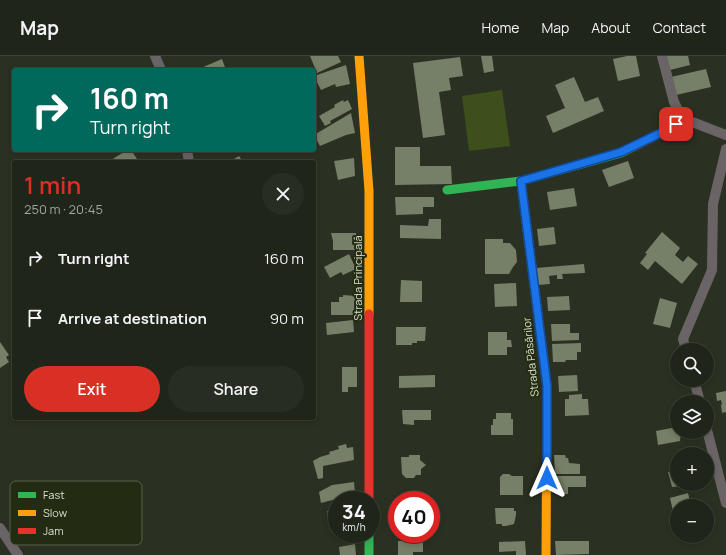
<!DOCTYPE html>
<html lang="en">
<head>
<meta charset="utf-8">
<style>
  body { margin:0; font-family:Manrope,sans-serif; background:#282d23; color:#f1f3f6; height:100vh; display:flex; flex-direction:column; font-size:15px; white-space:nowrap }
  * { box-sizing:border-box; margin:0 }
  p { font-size:13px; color:#a2a5a2 }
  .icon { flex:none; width:22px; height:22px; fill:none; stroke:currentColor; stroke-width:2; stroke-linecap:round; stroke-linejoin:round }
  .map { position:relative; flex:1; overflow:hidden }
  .panel { position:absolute; left:12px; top:104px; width:304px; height:260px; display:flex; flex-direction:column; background:#20251a; border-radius:4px; box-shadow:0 2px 6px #0003,0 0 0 1px #3d4239 }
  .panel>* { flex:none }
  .top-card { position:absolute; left:12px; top:12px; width:304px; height:84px; border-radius:4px; box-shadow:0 2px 6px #0003,0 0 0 1px #3d4239; background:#00695c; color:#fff; overflow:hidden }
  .buttons { position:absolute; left:670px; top:287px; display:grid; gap:8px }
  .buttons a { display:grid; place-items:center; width:44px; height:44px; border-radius:50%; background:#20251a; box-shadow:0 2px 6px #0003,0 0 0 1px #3d4239; font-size:20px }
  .speed { position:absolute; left:328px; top:435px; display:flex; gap:8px; font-size:20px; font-weight:700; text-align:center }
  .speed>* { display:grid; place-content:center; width:52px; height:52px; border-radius:50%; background:#20251a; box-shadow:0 2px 6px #0003,0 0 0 1px #3d4239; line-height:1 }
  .speed small { font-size:10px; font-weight:400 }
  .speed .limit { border:6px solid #d22; background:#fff; color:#111 }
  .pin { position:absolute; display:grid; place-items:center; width:34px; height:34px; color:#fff; margin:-17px; border-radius:8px; box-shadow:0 2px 6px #0006 }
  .me { position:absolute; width:44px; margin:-22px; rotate:0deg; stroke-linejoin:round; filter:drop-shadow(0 0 3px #0008) }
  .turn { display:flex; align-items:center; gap:14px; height:84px; padding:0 12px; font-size:18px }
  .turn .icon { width:52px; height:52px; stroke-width:2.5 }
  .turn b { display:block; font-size:28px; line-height:34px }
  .round { display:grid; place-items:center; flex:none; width:42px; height:42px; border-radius:21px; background:#282d23 }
  .headline { display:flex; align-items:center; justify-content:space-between; height:68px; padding:0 12px }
  h1 { font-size:24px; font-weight:600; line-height:30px; color:#d93025 }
  .cta { display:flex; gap:8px; margin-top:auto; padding:8px 12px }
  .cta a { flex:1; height:46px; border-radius:24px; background:#d93025; color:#fff; font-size:16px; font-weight:600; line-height:46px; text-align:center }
  .cta a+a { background:#282d23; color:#f1f3f6 }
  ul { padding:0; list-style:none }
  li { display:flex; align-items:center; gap:12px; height:60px; padding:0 12px }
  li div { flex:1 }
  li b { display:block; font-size:15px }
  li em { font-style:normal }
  header { display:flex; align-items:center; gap:24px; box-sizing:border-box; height:56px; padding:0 20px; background:#20251a; border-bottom:1px solid #3d4239 }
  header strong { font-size:19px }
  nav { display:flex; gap:22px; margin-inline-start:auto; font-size:14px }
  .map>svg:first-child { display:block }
</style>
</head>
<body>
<header>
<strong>Map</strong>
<nav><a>Home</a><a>Map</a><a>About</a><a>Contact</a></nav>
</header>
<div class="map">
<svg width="726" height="499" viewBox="0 0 726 499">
  <rect width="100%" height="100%" fill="#2b3122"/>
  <polygon fill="#3d4f1a" points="502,34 510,90 469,95 462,40"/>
  <g fill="#767f68">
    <polygon points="310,0 338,0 341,6 317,17"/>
    <polygon points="481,0 492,0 494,15 484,17"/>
    <polygon points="627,0 636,0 640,20 618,25 613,3"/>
    <polygon points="666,0 688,0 690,9 670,14"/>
    <polygon points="460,1 463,20 449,22 451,34 439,36 445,79 423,82 413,7"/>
    <polygon points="222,3 226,14 202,14 201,12"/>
    <polygon points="346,9 350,28 336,31 335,28 321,34 314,20"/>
    <polygon points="706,13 711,31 676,39 671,21"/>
    <polygon points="574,21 585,46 598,41 604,55 553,77 546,60 565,52 555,29"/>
    <polygon points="343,44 344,46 348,44 352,53 330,65 331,67 325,70 319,60 335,51 334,49"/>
    <polygon points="351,57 355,77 346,79 320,90 314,79"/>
    <polygon points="395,91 420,91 420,110 451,110 452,128 395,129"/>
    <polygon points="127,94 131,94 139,106 108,106"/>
    <polygon points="239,100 243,106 229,106"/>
    <polygon points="354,102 355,120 338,124 334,105"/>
    <polygon points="628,105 634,122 609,131 602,114"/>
    <polygon points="574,132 577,150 550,154 547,136"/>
    <polygon points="395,141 434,141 434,151 423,151 423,158 396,159"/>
    <polygon points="429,163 441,163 441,183 400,182 400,169 428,170"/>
    <polygon points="554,171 556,188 539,190 537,173"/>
    <polygon points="662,176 680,192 675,199 683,206 688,200 698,208 682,228 655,205 648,214 640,207 647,198 645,197"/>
    <polygon points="331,177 356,177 356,194 333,194 333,185"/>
    <polygon points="485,183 503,183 503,187 510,187 516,194 517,206 513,211 509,218 485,218"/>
    <polygon points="349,198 356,213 343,219 341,216 330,222 324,211"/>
    <polygon points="584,208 585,217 562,218 563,223 557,223 557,219 549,220 550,228 537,229 536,212"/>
    <polygon points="401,224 422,225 422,246 400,246"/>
    <polygon points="516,227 517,250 495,251 494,228"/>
    <polygon points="343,239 357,240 357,259 331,259 331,246 339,246 339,241 343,241"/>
    <polygon points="569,240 570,254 548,255 547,241"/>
    <polygon points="660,242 677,247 670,272 653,268"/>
    <polygon points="353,264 354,276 327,279 326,267"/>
    <polygon points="551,268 570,268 570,277 579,277 579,284 552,285"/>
    <polygon points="396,271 426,271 425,285 417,285 417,287 412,287 412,289 396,289"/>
    <polygon points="488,276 507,276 507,284 511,284 512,291 507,291 507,299 488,299"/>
    <polygon points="0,286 9,299 6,301 9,306 0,312"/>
    <polygon points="581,287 581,296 577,296 577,304 566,304 565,306 553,306 552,288"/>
    <polygon points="342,311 357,311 357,331 348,331 348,336 342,336"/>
    <polygon points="435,319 435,331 399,332 399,320"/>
    <polygon points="577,319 578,335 559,336 558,320"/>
    <polygon points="726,335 726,356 722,357 721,349 722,348 721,344 717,345 716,337"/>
    <polygon points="582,338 582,343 588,343 589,359 565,360 565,343 569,343 569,339"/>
    <polygon points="402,354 431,354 431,364 414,364 414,369 403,368"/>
    <polygon points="496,357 511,357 511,363 513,363 513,379 491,379 491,369 493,369 493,363 496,363"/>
    <polygon points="677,371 677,376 681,376 680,385 658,389 656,375"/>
    <polygon points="346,388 347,392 353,391 354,404 323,410 323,422 318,423 313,405 320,401 330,398 329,396 339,393 338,390"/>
    <polygon points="409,399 420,399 420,404 426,409 421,413 421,419 416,419 414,422 406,422 402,418 401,401 409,401"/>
    <polygon points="554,399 565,399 566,402 568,402 569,407 580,408 580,418 555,418"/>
    <polygon points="677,414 677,428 681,428 682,430 672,431 668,416"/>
    <polygon points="503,418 509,418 512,420 523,420 523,439 500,439 500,421"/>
    <polygon points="554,420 586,420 586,431 568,431 568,438 555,438"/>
    <polygon points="354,426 355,438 321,447 319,436 332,429"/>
    <polygon points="688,437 691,450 677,450 676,468 670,442"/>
    <polygon points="495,452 514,452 514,455 516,455 516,459 514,468 506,470 502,470 502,468 496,468"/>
    <polygon points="337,454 337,467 329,468 327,455"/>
    <polygon points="398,485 423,485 423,496 413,496 413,499 398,499"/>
    <polygon points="525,485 526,499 516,499 516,495 499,496 499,486"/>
    <polygon points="555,485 589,485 589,498 556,499"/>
    <polygon points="355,488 356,499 340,499 339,491"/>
  </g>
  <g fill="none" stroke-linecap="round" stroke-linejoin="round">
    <g stroke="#6b6466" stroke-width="10">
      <polyline points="155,0 161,14"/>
      <polyline points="662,0 674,46 682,62 726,79"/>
      <polyline points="187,94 189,106"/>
      <polyline points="686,294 683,283 712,214 713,148 726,93"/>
      <polyline points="694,324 700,346"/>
      <polyline points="707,374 726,447"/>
      <polyline points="0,472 18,499"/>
    </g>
    <g stroke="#30b455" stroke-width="9">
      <polyline points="447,134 521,125 621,97 639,88"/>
      <polyline points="369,478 369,499"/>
    </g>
    <g stroke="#ff9f0a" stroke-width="9">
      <polyline points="359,0 369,135 369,258"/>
      <polyline points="521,125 547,330 546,499"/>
    </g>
    <g stroke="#e5322d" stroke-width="9">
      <polyline points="639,88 669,73 682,62"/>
      <polyline points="369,258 369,444"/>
    </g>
  </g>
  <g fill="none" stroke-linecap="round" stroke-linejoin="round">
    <defs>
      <polyline id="route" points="547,422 547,330 521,125 621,96 669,73 676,68"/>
    </defs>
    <use href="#route" stroke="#114b97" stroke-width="10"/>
    <use href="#route" stroke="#1a73e8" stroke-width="7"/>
  </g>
  <g text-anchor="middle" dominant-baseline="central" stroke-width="4" stroke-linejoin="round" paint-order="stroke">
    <g font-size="11" fill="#d8dfce" stroke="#232c12">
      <text transform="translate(357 222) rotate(-90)">Strada Principală</text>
      <text transform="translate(530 301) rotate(-96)">Strada Păsărilor</text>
    </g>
  </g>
  <rect x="10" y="425" width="132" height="64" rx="6" fill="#232c12" stroke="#59624a" stroke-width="1"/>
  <rect x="18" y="436" width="18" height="6" fill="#30b455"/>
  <rect x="18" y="454" width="18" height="6" fill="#ff9f0a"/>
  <rect x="18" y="472" width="18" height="6" fill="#e5322d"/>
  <g font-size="11" fill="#d8dfce">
    <text x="43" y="443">Fast</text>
    <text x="43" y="461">Slow</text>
    <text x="43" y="479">Jam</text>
  </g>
</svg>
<div class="buttons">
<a><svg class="icon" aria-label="search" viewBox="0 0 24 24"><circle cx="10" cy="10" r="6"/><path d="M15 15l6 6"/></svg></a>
<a><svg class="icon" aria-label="layers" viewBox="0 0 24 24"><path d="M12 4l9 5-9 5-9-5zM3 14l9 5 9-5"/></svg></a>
<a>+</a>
<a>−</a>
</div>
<div class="speed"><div>34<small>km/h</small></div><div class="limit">40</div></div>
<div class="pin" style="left:676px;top:68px;background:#d93025"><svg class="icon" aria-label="arrive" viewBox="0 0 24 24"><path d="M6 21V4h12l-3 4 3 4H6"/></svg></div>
<svg class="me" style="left:547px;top:422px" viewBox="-20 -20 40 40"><path d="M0-17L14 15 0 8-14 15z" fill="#1a73e8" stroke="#fff" stroke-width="4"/></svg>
<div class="top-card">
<div class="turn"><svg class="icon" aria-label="right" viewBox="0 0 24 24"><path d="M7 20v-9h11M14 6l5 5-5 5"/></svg><div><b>160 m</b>Turn right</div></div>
</div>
<section class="panel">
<div class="headline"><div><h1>1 min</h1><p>250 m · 20:45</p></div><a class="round"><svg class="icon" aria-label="close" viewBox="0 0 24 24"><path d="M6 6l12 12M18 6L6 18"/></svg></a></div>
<ul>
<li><svg class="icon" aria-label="right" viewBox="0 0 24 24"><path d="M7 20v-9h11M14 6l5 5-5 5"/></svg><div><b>Turn right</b></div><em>160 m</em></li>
<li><svg class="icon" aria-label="arrive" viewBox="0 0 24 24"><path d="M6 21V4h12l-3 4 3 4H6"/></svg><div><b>Arrive at destination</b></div><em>90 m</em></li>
</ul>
<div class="cta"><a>Exit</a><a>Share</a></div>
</section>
</div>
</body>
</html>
